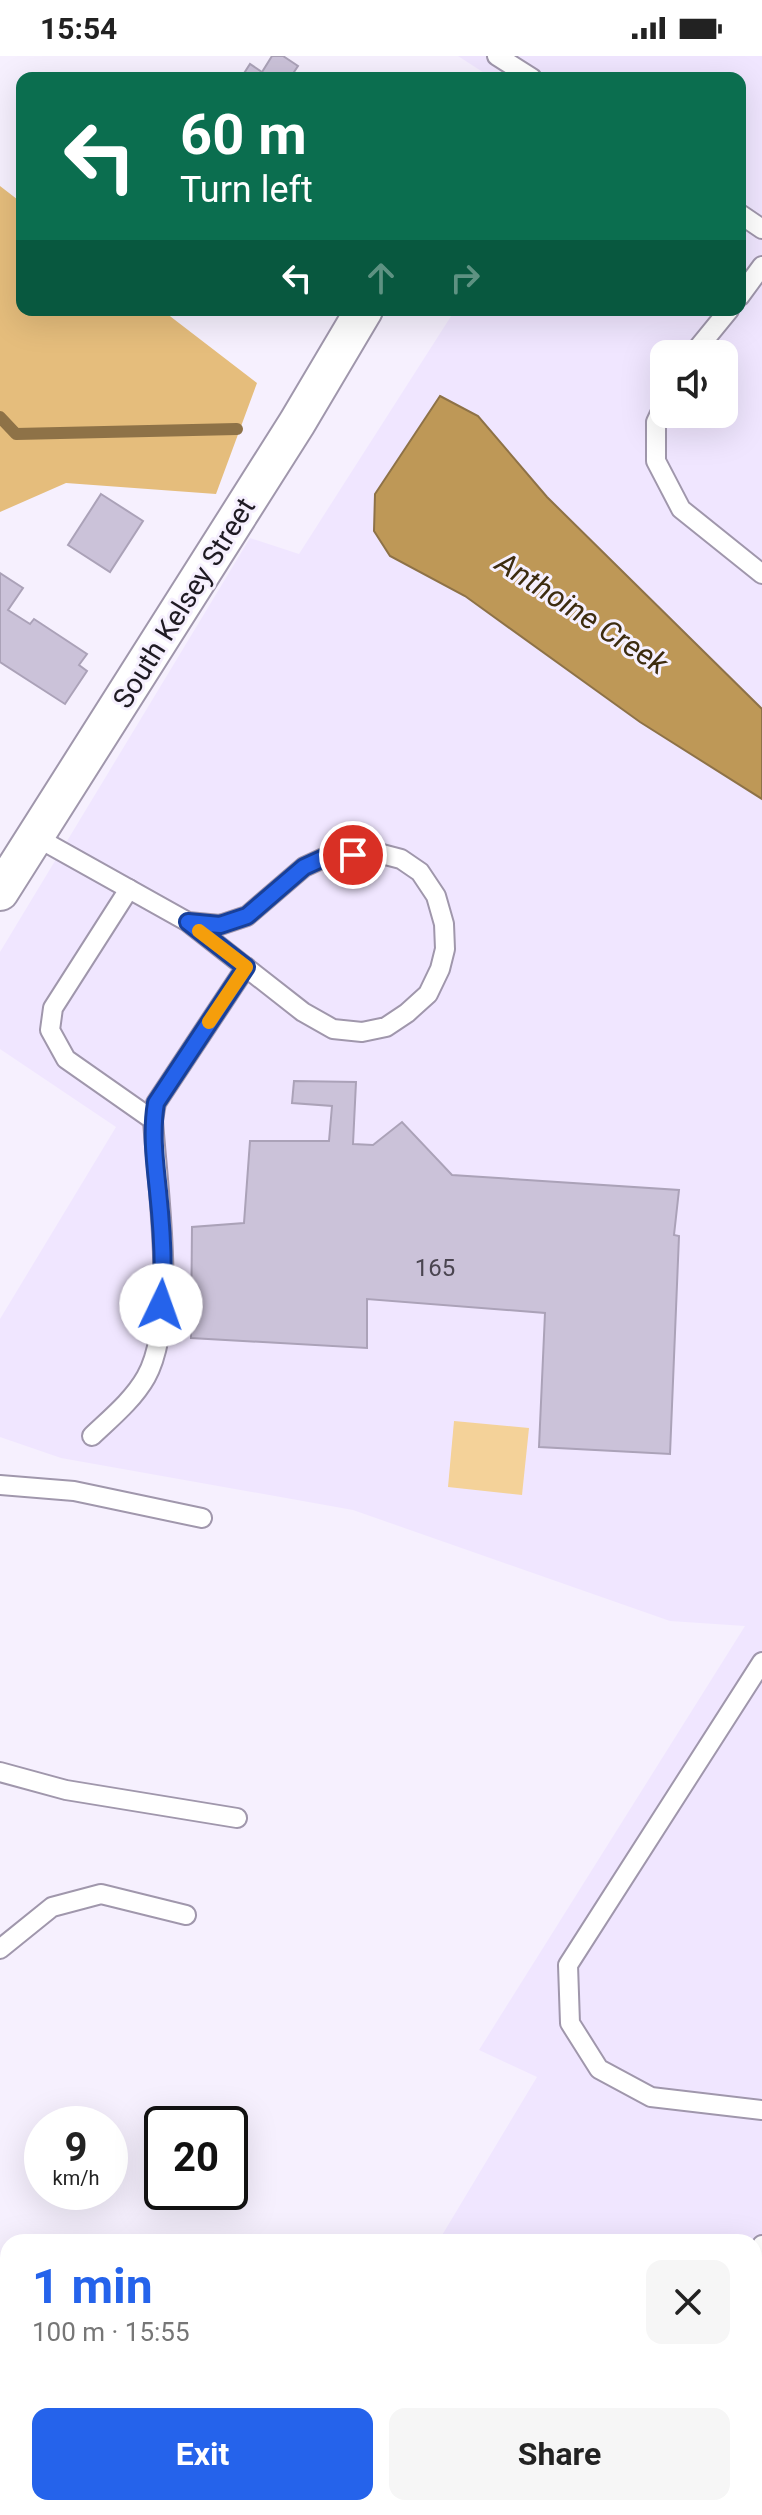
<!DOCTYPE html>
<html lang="en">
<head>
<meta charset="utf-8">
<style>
  body { margin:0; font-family:Roboto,sans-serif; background:#f6f6f6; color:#222; height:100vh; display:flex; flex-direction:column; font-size:30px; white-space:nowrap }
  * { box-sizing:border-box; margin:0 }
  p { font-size:26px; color:#767676 }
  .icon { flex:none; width:44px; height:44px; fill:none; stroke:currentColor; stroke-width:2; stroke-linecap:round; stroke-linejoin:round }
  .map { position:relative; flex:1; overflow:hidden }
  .sheet { position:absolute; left:0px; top:2178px; width:762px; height:282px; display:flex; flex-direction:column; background:#fff; border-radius:24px 24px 0 0; box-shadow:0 8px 32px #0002 }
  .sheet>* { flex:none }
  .hud { position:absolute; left:16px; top:16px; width:730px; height:244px; border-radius:16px; box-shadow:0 8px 32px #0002; background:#0b6e4f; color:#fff; overflow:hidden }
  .tools { position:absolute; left:650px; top:284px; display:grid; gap:16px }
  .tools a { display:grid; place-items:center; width:88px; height:88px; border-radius:16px; background:#fff; box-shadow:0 8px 32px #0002; font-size:40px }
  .speed { position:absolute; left:24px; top:2050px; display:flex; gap:16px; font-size:40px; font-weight:700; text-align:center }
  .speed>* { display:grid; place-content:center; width:104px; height:104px; border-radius:50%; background:#fff; box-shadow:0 8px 32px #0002; line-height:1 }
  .speed small { font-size:20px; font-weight:400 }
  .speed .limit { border:4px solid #111; border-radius:12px; background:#fff; color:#111 }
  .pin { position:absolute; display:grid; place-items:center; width:68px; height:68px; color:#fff; margin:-34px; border:4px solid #fff; border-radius:50%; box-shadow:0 2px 8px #0007 }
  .me { position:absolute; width:88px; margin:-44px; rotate:3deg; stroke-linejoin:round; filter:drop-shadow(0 0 6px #0008) }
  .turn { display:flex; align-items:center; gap:28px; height:168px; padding:0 32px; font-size:36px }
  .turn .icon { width:104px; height:104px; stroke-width:2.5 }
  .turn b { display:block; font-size:56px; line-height:68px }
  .lanes { display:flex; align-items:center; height:76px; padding:0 32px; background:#0003; justify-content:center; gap:40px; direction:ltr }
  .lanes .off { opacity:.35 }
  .round { display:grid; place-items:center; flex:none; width:84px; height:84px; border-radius:16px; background:#f6f6f6 }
  .headline { display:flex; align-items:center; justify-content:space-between; height:136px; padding:0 32px }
  h1 { font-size:48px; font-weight:700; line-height:60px; color:#2563eb }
  .primary-button { display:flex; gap:16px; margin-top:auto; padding:16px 32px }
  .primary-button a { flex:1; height:92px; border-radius:16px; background:#2563eb; color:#fff; font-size:32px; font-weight:700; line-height:92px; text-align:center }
  .primary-button a+a { background:#f6f6f6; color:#222 }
  .status { display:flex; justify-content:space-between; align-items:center; height:56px; padding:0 40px; background:#fff; direction:ltr }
  .status svg { height:22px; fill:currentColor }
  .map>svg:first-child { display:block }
</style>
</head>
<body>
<div class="status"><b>15:54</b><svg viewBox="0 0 49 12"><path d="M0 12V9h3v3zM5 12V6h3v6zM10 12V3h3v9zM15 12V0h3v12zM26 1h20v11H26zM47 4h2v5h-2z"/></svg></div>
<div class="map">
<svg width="762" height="2459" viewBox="0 0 762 2459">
  <rect width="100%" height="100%" fill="#f6f0fe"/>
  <path fill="#f0e6ff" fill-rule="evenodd" d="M458 0H762V2355L754 2352V2186H438L537 2021 479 1994 745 1570 670 1565 353 1454 61 1402 0 1381V1263L116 1071 0 993V896L250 482 299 498 455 254H740V22H492ZM664 298H724V358H664Z"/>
  <g fill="#f4d299">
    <polygon points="454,1365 529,1372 522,1439 448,1431"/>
    <polygon points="754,2352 762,2355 762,2459 475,2459 458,2452 754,2452"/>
    <polygon points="130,2452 269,2452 285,2459 140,2459"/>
  </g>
  <polygon fill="#e5bd7c" points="0,130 22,147 22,254 162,254 257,327 216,438 66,427 0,456"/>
  <polygon fill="#be9857" stroke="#8e7247" stroke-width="2" points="440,340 478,360 547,441 762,653 762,743 640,666 465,540 390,500 374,475 375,438"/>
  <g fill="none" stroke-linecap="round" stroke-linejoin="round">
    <polyline stroke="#8e7247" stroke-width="12" points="0,361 16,378 237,373"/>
  </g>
  <g fill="#cbc2d9" stroke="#aba2b8" stroke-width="2">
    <polygon points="272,0 283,0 298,10 290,22 241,22 250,8 262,16"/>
    <polygon points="101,438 143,465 110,516 68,489"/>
    <polygon points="0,517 23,532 8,554 30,568 34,563 87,598 79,609 87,615 65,648 0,606"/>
    <polygon points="294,1025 356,1026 353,1088 373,1089 402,1066 452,1119 679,1134 674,1179 679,1180 670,1398 539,1391 545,1257 367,1243 367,1292 191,1282 192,1171 244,1167 250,1085 329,1085 332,1050 292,1047"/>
  </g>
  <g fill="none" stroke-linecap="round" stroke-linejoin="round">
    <defs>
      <g id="lane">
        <polyline points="497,0 532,22"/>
        <polyline points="740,158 762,173"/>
        <polyline points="740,240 762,210"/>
        <polyline points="693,298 729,254"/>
        <polyline points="664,349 656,366 656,405 681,453 762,518"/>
        <polyline points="36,781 188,866 303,956 333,973 362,976 386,971 407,957 428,938 440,913 445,893 444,868 436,840 420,816 401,803 378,797 328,800 304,811 247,860 220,869 188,866"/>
        <polyline points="129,833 53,952 50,974 66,1003 153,1064"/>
        <path d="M92 1380C111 1362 133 1344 146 1321 178 1264 157 1130 153 1064L156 1047 246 911"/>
        <polyline points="0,1429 74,1435 202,1462"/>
        <polyline points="762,1606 568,1909 570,1967 599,2013 651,2041 762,2054"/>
        <polyline points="0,1716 66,1734 237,1762"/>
        <polyline points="0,1893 52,1851 101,1838 186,1859"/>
        <polyline points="754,2214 762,2189"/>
        <polyline points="754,2292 762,2307"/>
      </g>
      <g id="street">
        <polyline points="0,836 297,367 364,254"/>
        <polyline points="0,2295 8,2297"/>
        <polyline points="400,2452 417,2459"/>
      </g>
      <g id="primary">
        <polyline points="0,2412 8,2417"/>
        <polyline points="51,2452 58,2459"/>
      </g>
    </defs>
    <use href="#lane" stroke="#a097ac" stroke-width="22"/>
    <use href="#street" stroke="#a097ac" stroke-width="40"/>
    <use href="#primary" stroke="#a097ac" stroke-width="48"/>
    <use href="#lane" stroke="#fff" stroke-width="18"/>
    <use href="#street" stroke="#fff" stroke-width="36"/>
    <use href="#primary" stroke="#fff" stroke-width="44"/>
  </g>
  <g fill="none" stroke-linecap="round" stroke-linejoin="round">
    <defs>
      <path id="route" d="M161 1249C165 1212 162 1173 158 1135 155 1106 151 1076 156 1047L246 911 188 866 220 869 247 860 304 811 328 800 353 799"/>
    </defs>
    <use href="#route" stroke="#184099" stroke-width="20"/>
    <use href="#route" stroke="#2563eb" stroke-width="14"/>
    <polyline stroke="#f59e0b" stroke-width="14" points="199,875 246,911 209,966"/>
  </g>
  <g text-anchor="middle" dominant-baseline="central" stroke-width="6" stroke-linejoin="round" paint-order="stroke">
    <g font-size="24" fill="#4a4550">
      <text x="435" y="1212">165</text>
    </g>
    <g font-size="28" fill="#1f1b23" stroke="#f6f0fe">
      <text transform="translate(184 547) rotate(-58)">South Kelsey Street</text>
    </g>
    <g font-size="30" font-style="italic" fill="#3d2c0f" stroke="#f6f0fe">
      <text transform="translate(582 557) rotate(33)">Anthoine Creek</text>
    </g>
  </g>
</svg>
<div class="tools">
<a><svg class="icon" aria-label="sound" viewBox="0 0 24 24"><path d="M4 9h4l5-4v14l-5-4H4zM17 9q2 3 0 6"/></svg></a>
</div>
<div class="speed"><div>9<small>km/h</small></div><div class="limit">20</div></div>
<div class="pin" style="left:353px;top:799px;background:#d93025"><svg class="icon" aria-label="arrive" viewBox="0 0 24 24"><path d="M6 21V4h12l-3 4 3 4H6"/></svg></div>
<svg class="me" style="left:161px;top:1249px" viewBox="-20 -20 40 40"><circle r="19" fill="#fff"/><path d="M0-13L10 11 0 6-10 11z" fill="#2563eb"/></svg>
<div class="hud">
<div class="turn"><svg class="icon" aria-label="left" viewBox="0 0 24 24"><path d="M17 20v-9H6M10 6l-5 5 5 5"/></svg><div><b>60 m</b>Turn left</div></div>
<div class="lanes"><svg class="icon" aria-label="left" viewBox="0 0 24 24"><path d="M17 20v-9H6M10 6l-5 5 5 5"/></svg><svg class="icon off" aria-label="ahead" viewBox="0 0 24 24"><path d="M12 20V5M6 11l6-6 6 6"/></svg><svg class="icon off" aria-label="right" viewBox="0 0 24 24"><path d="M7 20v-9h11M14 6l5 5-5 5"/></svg></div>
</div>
<section class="sheet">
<div class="headline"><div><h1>1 min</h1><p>100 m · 15:55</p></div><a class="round"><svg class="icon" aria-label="close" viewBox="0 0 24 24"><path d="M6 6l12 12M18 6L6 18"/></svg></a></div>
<div class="primary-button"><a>Exit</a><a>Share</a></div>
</section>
</div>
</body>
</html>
